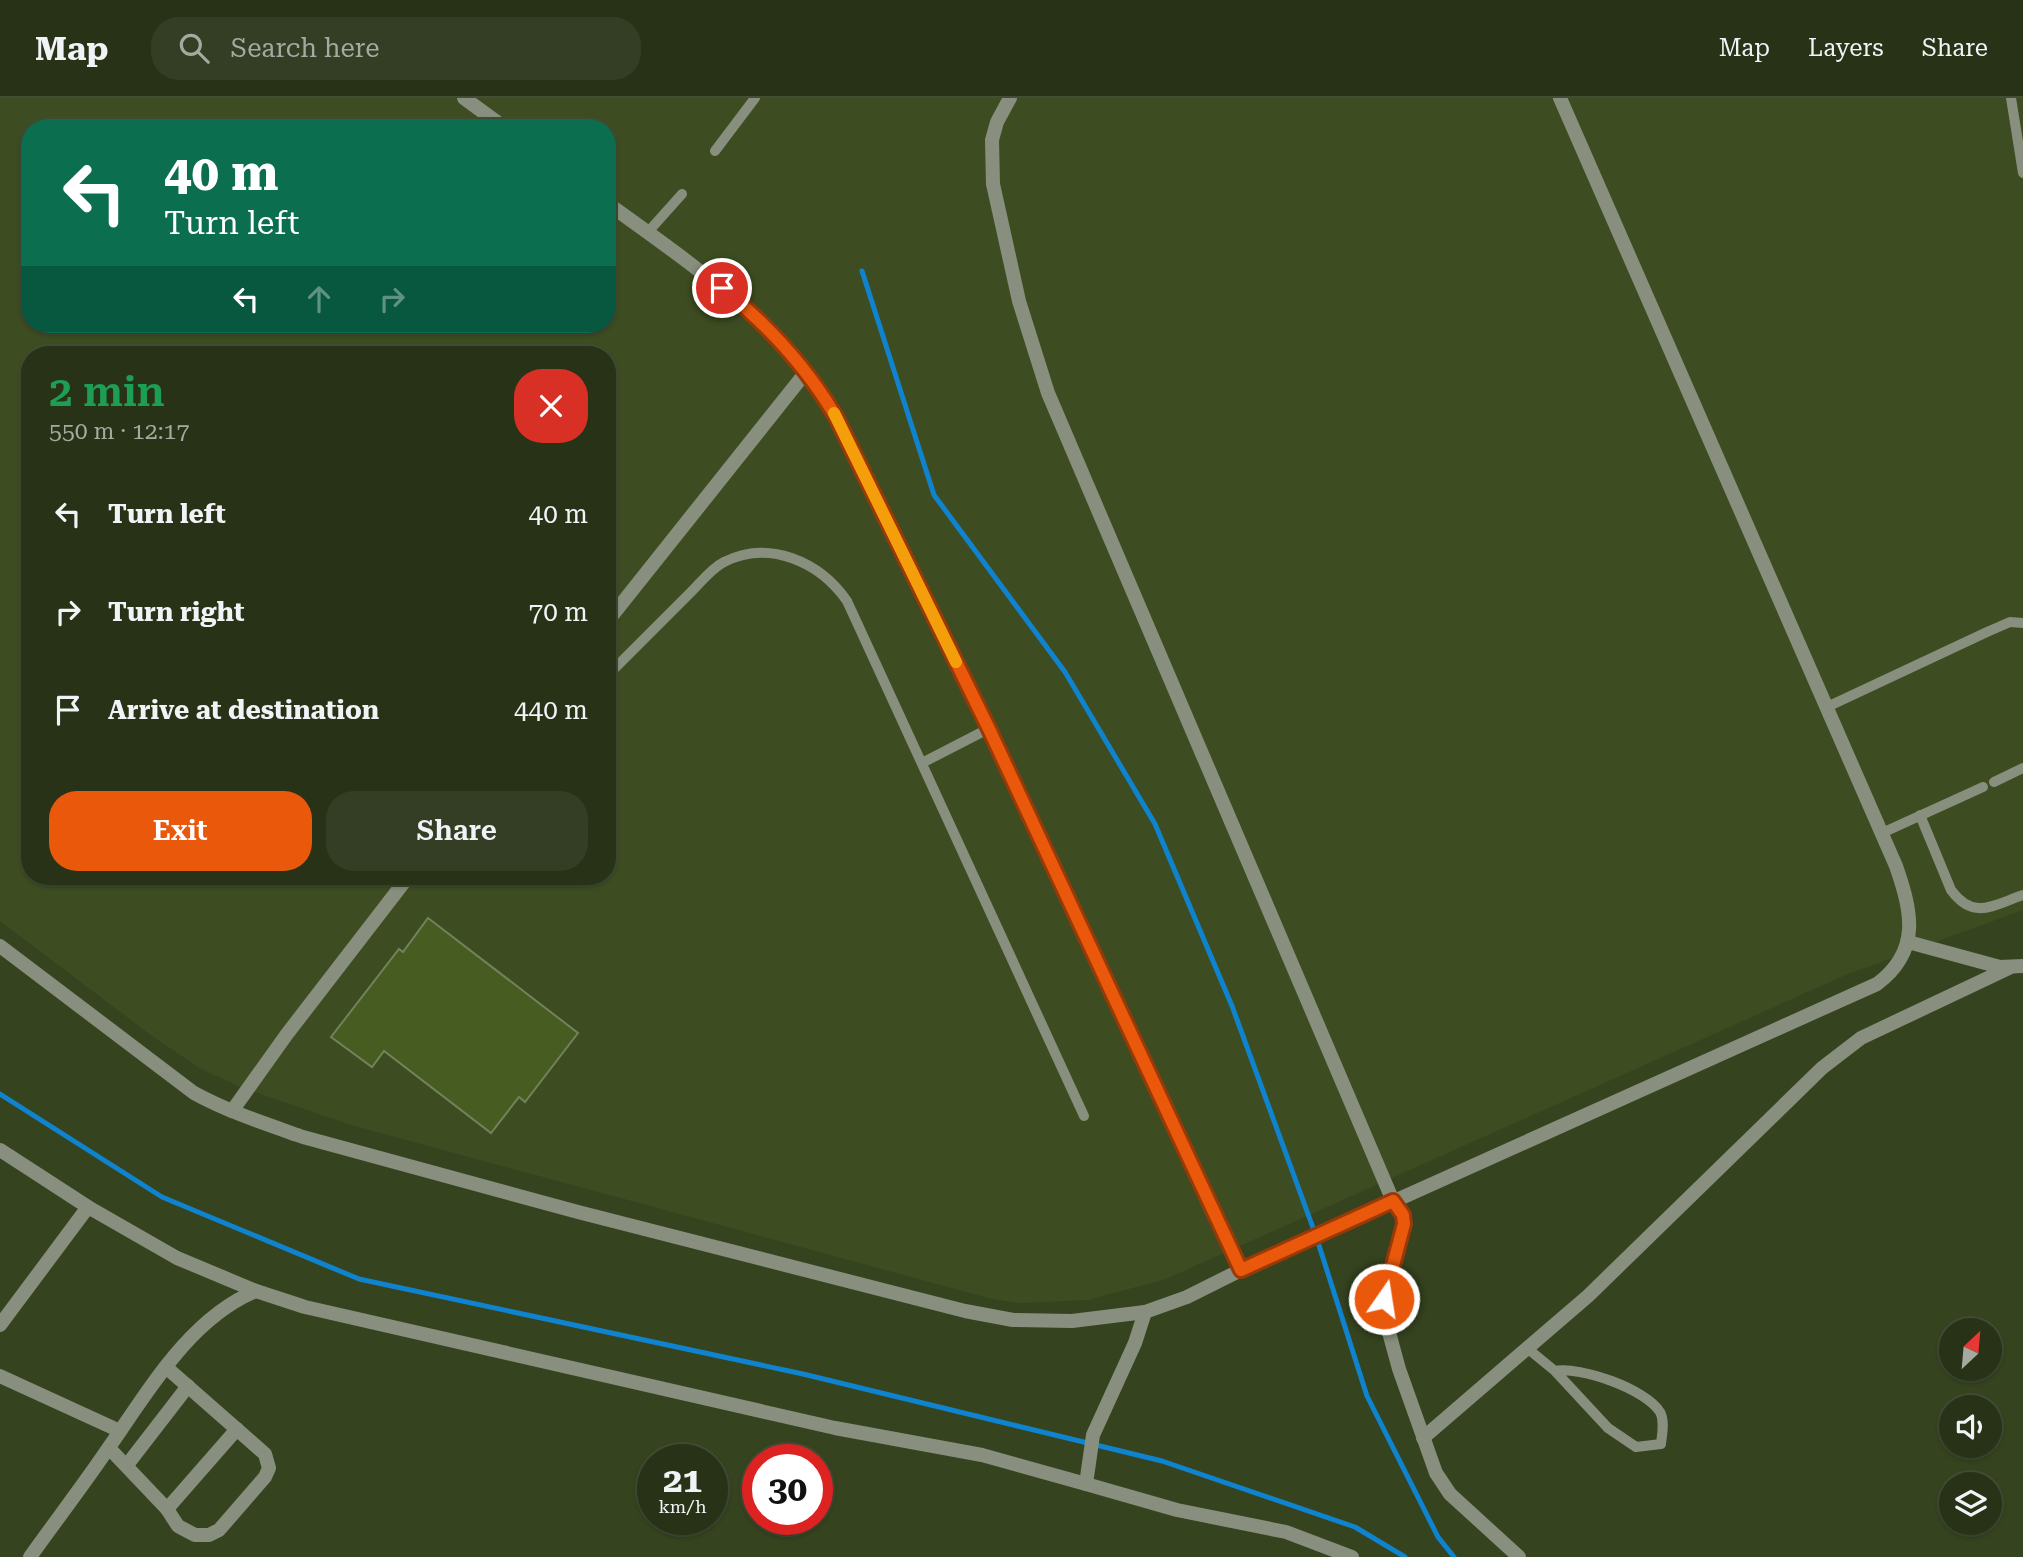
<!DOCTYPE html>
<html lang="en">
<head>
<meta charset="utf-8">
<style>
  body { margin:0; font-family:"Roboto Serif",serif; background:#343e24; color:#f1f3f6; height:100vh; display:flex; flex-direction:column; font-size:26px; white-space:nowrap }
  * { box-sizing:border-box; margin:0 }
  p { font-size:23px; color:#a5aaa1 }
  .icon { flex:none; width:38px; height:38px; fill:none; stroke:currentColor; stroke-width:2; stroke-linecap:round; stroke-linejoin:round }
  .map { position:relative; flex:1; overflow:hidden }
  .panel { position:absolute; left:21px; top:248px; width:595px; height:539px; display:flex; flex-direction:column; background:#283217; border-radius:28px; box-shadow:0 2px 5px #0004,0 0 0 2px #444d36 }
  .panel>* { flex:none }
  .top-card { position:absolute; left:21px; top:21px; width:595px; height:214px; border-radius:28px; box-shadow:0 2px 5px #0004,0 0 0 2px #444d36; background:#0b6e4f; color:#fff; overflow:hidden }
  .needle { width:46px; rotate:26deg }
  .tools { position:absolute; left:1939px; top:1220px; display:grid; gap:14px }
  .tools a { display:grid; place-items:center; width:63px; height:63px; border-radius:50%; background:#283217; box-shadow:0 2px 5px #0004,0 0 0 2px #444d36; font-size:35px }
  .speed { position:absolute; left:637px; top:1346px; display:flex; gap:14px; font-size:35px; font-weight:700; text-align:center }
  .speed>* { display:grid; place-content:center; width:91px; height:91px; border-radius:50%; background:#283217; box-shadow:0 2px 5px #0004,0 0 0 2px #444d36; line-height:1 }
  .speed small { font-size:18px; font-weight:400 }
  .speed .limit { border:10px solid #d22; background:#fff; color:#111 }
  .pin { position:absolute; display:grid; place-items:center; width:60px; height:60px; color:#fff; margin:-30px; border:4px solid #fff; border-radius:50%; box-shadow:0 2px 7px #0007 }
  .me { position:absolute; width:77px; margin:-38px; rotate:13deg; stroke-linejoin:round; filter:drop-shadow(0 0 5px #0008) }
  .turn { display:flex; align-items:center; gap:24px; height:147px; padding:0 28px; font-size:32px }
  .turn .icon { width:91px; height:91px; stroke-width:2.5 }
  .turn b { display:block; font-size:49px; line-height:60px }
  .lanes { display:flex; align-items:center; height:66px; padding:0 28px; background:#0003; justify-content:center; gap:35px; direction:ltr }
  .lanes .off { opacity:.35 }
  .round { display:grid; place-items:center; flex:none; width:74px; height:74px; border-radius:28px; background:#343e24 }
  .summary { display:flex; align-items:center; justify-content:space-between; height:119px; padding:0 28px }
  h1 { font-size:42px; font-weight:600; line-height:52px; color:#1e9e55 }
  .action { display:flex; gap:14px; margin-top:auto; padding:14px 28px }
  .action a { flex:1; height:80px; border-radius:28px; background:#ea580c; color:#fff; font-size:28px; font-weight:600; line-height:80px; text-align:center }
  .action a+a { background:#343e24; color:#f1f3f6 }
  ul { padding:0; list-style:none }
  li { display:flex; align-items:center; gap:21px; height:98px; padding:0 28px }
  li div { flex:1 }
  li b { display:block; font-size:26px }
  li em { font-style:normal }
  header { display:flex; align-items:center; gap:42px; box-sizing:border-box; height:98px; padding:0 35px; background:#283217; border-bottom:2px solid #444d36 }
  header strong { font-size:33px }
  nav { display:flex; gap:38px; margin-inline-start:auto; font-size:24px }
  .search { width:490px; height:63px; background:#343e24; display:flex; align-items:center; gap:18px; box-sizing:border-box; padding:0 24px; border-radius:28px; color:#a5aaa1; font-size:26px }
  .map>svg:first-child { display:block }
</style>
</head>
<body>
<header>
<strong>Map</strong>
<div class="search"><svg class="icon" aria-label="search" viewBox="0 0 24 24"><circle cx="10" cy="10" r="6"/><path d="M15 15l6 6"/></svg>Search here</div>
<nav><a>Map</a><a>Layers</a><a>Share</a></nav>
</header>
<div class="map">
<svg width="2023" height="1459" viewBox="0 0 2023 1459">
  <rect width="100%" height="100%" fill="#35431f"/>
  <path fill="#3d4d21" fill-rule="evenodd" d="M0 0H2023V812L1848 876 1166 1181 1088 1202 1020 1205 992 1201 351 1027 243 990 201 971 152 938 0 823ZM30 30H607V226H30ZM30 257H607V779H30Z"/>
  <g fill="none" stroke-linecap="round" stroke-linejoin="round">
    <g stroke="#1083cf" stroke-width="5">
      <polyline points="862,173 934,397 1065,574 1155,726 1232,908 1316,1138 1367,1298 1438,1439 1454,1459"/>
      <polyline points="0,996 162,1099 359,1181 803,1276 1162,1363 1355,1429 1405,1459"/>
    </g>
  </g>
  <polygon fill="#475c21" stroke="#72825b" stroke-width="2" points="428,820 578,935 525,1004 519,999 491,1035 384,953 372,969 331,939 399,851 403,854"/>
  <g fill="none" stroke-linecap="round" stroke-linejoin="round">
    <g stroke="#888f7e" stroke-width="10">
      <polyline points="2011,0 2023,75"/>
      <polyline points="715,53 755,0"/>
      <polyline points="648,134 682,96"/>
      <path d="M607 578C634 551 661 524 688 497 699 487 710 471 724 464 769 441 820 464 847 503L1084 1018"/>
      <polyline points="1827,609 1987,534 2010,524 2023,525"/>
      <polyline points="922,665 988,631"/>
      <polyline points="1994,684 2023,670"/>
      <path d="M1920 717 1951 792C1974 823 1993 807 2023 797"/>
      <polyline points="1882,735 1983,689"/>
      <path d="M1527 1250 1555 1273 1608 1330 1636 1349 1661 1346C1662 1336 1665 1323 1660 1314 1646 1291 1580 1268 1555 1273"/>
    </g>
    <g stroke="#888f7e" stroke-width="14">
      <polyline points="464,0 505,30"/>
      <polyline points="1010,0 997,24 992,42 993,86 1019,203 1048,295 1393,1103 1403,1117 1404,1126 1385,1191 1384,1216 1399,1271 1436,1375 1450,1396 1519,1459"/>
      <path d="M607 105C694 168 780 225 836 319L988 631 1241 1172"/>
      <polyline points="607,524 806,274"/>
      <polyline points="1908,844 2000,869 2023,868"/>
      <path d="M0 848 194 995C229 1014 266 1026 303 1039L578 1114 965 1213 1013 1222 1072 1223 1145 1214 1187 1199 1241 1172 1877 886C1921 853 1912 814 1896 768L1560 0"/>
      <polyline points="232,1013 287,936 408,779"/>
      <polyline points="0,1052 88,1109 177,1160 256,1193 305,1209 835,1330 982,1357 1086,1386"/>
      <polyline points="1145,1214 1135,1245 1093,1337 1086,1386 1177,1412 1286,1434 1352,1459"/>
      <polyline points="0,1227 88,1109"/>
      <polyline points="0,1278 120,1333"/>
      <polyline points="1423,1340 1588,1198 1822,970 1861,940 2009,870"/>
      <polyline points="109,1350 167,1411 178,1428 195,1437 209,1437 219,1432 265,1379 269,1370 265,1356 167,1270"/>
      <polyline points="127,1367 188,1288"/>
      <polyline points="167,1411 237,1331"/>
      <path d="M30 1459C55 1424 81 1390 105 1355 146 1297 188 1221 256 1193"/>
    </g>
  </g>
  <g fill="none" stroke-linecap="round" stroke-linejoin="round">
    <defs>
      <path id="route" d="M722 190C768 227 806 268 836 319L989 631 1241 1172 1393 1103 1403 1117 1404 1126 1384 1201"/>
    </defs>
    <use href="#route" stroke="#983908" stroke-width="18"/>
    <use href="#route" stroke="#ea580c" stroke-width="12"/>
    <polyline stroke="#f59e0b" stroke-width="12" points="834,315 956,564"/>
  </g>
</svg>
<div class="tools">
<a><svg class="needle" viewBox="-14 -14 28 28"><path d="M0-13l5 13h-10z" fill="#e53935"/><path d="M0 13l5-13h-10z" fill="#a5aaa1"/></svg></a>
<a><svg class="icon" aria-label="sound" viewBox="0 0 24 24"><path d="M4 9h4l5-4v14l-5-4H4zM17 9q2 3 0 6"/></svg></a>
<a><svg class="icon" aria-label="layers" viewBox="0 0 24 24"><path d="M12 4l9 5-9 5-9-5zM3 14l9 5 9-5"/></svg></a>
</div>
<div class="speed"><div>21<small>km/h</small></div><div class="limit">30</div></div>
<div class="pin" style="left:722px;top:190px;background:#d93025"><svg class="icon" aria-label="arrive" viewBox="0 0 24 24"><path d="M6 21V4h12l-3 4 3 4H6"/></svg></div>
<svg class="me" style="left:1384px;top:1201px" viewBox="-20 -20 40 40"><circle r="17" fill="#ea580c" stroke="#fff" stroke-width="3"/><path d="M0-11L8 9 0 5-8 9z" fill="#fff"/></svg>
<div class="top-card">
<div class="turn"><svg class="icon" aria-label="left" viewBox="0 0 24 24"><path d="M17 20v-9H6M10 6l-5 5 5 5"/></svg><div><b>40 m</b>Turn left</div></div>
<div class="lanes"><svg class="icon" aria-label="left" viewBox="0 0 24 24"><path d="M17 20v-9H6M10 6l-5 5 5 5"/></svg><svg class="icon off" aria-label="ahead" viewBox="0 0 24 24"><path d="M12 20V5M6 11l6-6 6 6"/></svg><svg class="icon off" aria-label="right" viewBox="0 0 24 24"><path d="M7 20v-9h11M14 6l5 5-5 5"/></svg></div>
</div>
<section class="panel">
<div class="summary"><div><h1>2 min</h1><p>550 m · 12:17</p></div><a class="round" style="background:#d93025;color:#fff"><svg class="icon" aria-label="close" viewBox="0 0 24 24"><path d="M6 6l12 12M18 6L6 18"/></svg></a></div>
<ul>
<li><svg class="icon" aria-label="left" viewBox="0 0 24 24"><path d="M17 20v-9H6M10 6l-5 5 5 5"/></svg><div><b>Turn left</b></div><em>40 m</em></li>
<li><svg class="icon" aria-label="right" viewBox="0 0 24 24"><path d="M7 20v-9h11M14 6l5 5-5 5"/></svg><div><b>Turn right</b></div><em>70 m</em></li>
<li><svg class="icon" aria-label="arrive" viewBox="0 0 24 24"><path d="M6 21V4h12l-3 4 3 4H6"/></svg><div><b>Arrive at destination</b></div><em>440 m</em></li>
</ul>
<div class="action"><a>Exit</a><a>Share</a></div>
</section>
</div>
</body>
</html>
